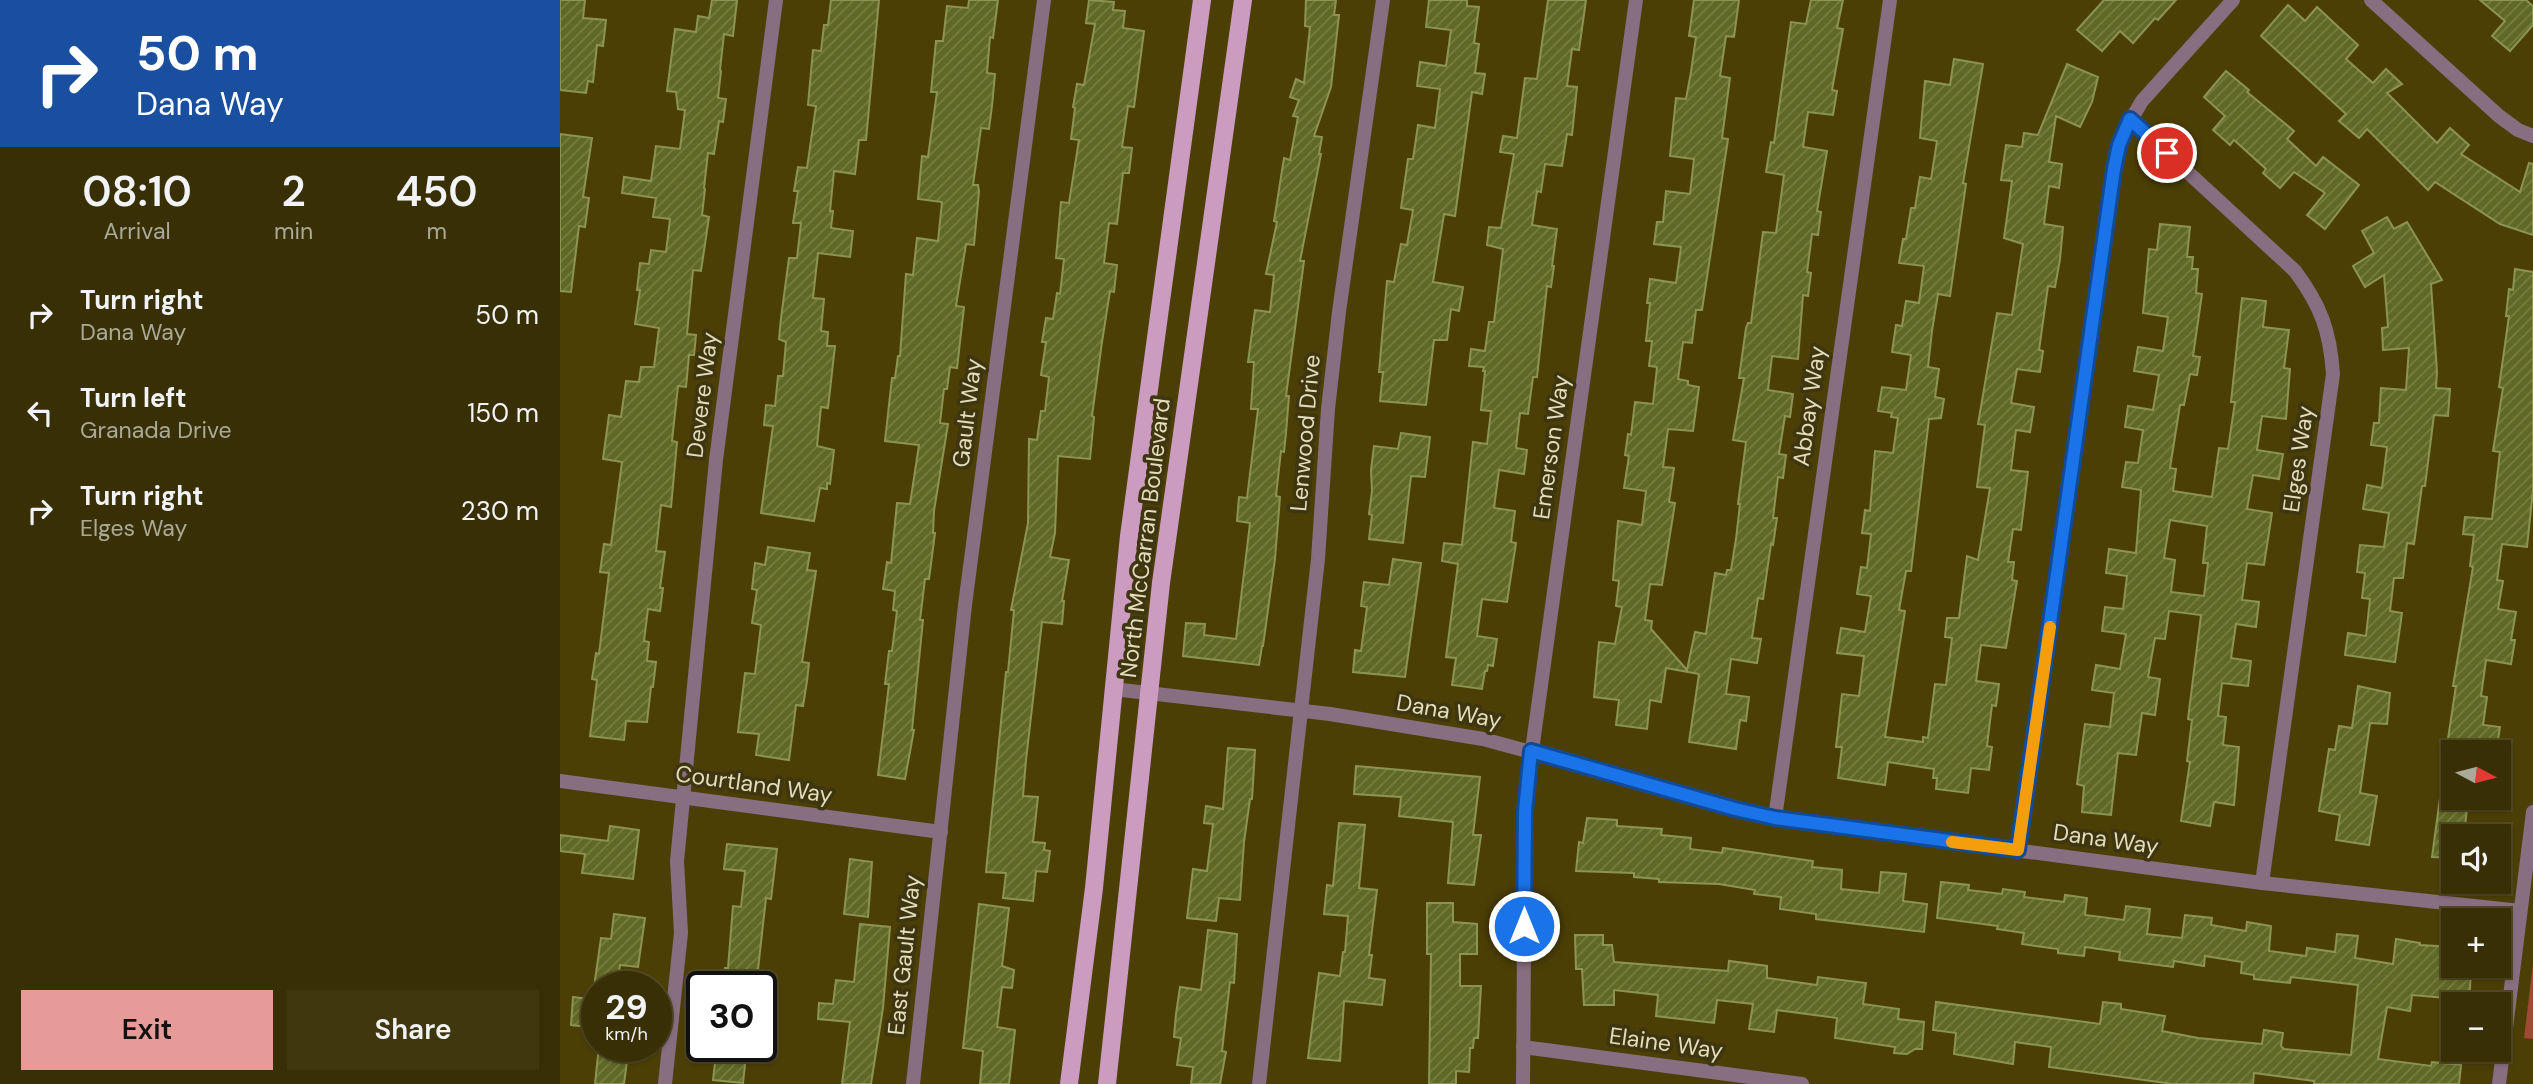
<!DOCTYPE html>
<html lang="en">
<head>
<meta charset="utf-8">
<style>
  body { margin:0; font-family:"DM Sans",sans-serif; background:#40370e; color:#f1f3f6; height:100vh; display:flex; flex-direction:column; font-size:26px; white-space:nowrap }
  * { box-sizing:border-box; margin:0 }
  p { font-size:23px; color:#aba99a }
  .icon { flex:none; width:38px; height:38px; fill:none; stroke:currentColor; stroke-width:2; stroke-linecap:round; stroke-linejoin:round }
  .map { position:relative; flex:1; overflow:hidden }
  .panel { display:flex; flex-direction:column; background:#392f04; width:560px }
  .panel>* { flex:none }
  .hud { background:#1a4fa0; color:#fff; overflow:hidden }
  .needle { width:46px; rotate:97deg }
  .controls { position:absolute; left:1881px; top:740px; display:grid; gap:14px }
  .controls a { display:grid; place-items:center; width:70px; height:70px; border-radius:0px; background:#392f04; box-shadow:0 2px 5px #0004,0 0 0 2px #534a26; font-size:35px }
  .speed { position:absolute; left:21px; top:971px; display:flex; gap:14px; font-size:35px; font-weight:700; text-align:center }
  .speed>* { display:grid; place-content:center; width:91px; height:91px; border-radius:50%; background:#392f04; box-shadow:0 2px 5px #0004,0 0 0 2px #534a26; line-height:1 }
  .speed small { font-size:18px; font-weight:400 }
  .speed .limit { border:4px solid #111; border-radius:10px; background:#fff; color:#111 }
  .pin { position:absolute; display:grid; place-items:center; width:60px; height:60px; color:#fff; margin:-30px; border:4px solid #fff; border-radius:50%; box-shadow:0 2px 7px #0007 }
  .me { position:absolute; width:77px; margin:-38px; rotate:0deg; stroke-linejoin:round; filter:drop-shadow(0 0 5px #0008) }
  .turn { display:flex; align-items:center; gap:24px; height:147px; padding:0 21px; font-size:32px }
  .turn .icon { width:91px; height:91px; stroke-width:2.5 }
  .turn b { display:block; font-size:49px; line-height:60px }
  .eta { display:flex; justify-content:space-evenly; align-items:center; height:119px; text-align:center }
  .eta b { font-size:42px; font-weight:600; line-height:49px }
  .primary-button { display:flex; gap:14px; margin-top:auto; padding:14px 21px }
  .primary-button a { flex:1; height:80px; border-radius:0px; background:#e69b98; color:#111; font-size:28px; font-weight:600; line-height:80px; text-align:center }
  .primary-button a+a { background:#40370e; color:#f1f3f6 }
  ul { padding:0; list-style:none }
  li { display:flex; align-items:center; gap:21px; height:98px; padding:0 21px }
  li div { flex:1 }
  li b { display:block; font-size:26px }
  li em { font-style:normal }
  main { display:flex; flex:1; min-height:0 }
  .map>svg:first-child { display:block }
</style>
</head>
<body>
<main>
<section class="panel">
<div class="hud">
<div class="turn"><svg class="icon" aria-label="right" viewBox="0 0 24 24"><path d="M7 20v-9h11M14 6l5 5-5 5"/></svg><div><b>50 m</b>Dana Way</div></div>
</div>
<div class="eta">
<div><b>08:10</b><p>Arrival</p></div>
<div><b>2</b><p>min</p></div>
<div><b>450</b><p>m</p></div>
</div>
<ul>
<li><svg class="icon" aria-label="right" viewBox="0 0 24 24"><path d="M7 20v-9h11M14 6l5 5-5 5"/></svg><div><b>Turn right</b><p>Dana Way</p></div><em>50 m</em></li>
<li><svg class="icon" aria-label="left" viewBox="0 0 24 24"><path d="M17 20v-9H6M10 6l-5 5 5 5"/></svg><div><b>Turn left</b><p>Granada Drive</p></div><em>150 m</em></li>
<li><svg class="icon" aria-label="right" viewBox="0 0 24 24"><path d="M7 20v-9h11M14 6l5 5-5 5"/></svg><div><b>Turn right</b><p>Elges Way</p></div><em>230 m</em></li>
</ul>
<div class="primary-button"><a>Exit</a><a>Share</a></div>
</section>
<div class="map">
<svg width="1973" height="1084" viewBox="0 0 1973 1084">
  <defs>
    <pattern id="building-hatch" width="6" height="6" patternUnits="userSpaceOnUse" patternTransform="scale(1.75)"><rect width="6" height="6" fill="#606825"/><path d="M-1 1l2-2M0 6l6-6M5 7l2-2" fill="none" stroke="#777d43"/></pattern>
  </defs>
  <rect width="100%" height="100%" fill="#4c3f06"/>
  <polygon fill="#9f4a34" points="1973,964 1973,1039 1964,1038"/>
  <g fill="url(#building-hatch)" stroke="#8c9452" stroke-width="2" fill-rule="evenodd">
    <polygon points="0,0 25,0 23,18 46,20 43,46 37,45 33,82 28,81 26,93 0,90"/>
    <polygon points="152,0 177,0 173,36 164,34 160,70 161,71 158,98 166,99 163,122 159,121 154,154 148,153 144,188 145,189 142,215 149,217 141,271 133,270 127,334 136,335 134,355 129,355 126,387 118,386 112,441 117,442 111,507 101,505 96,551 105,552 100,588 103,588 100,611 88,609 84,641 89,642 87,661 96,662 93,687 91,687 87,722 66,721 64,740 30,736 37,680 32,679 36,653 39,654 49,573 40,572 44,544 51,545 62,462 43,459 49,415 61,417 66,381 79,382 81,367 94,367 99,328 75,324 80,290 77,290 80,263 89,264 91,250 106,252 110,219 93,217 96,198 62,193 64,177 91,181 96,146 120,149 125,110 118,109 116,92 107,91 115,29 136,32 138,16 149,18"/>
    <polygon points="271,0 319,0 306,140 299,140 295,174 274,171 270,211 273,211 271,228 293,231 290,257 258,253 253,298 264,299 261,331 268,332 267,346 275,346 268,408 261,407 257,446 274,450 270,484 267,483 267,489 260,488 254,521 201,513 213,426 204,425 206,405 215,406 218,376 223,376 226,342 219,339 221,318 229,258 237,258 241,223 233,223 238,191 234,191 238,167 247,168 256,106 248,105 253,50 261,51 264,25 268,25"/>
    <polygon points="409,0 438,0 433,38 430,37 427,73 435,74 432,106 429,129 421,128 413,185 418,185 419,191 414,245 406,244 396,306 404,307 397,368 390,367 387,389 384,389 380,423 388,424 374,511 373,533 375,533 369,579 365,579 360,620 363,620 352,730 354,730 345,779 318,775 329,684 325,684 329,651 332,651 337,611 333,610 335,591 323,589 327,562 331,563 337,503 350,504 359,445 325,441 332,378 335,378 338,356 340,356 346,274 353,275 357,238 378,241 382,202 358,199 362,156 368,157 377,92 371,92 376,41 383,41 387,6 408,8"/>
    <polygon points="529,0 554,2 553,10 565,11 563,28 584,31 574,107 568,106 562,147 572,148 569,173 563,173 557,224 549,223 544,263 557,265 554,292 550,291 542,342 532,416 534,417 530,459 498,456 495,533 490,557 509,560 502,601 504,601 502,624 482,622 466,760 463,796 478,797 473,842 485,843 484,850 490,851 487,872 476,871 473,901 443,898 446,873 426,872 446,672 448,672 454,610 451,610 468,523 469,439 477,440 481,411 485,411 489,377 481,375 486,342 482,342 486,318 493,319 497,293 500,294 504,259 496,258 501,202 509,203 519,140 511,139 515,108 513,107 517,84 524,85 535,24 526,23"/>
    <polygon points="746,0 776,0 774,15 779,15 771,87 754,136 762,137 759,154 761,154 740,261 744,261 726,396 729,396 726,433 724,452 721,451 716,496 720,497 715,559 703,646 702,646 699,665 623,656 626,623 645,624 644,635 676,639 690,523 677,521 679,497 687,498 698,409 691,409 694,362 688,362 695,310 710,312 714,275 706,274 717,222 714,221 724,158 730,160 738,117 733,116 739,100 730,97 736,79 744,83 750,27 745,26"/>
    <polygon points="869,0 907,0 907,6 919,7 914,43 919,44 915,73 925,74 922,94 912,92 895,216 884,214 873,282 903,287 899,311 891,309 887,340 874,340 866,405 820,401 823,372 819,372 827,281 834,282 841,244 847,245 853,210 841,208 848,159 853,159 858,125 875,128 880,89 857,86 860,62 886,66 891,30 866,27"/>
    <polygon points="988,0 1026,0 1019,50 1012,49 1007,86 1017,87 1012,135 1007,134 1002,166 985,164 981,192 977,191 972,225 997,229 992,266 994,266 991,287 987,286 977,377 973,377 968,414 960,413 956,448 967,450 964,474 939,470 934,508 955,511 951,542 956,543 947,602 922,599 917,636 937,639 933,666 928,665 927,671 925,671 922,689 892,685 896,658 886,657 898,564 882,561 884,543 902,545 913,442 927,444 931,411 921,410 925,371 923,371 924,367 909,366 911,349 925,351 929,322 934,322 943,249 927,245 929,227 941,228 954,154 940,152 943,136 957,138 965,78 977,79"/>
    <polygon points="1134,0 1179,0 1174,37 1166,36 1160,76 1170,78 1162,138 1168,139 1142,310 1136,310 1132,343 1123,342 1118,379 1128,381 1128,385 1139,387 1133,431 1108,429 1103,467 1114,468 1109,502 1115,503 1102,585 1090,584 1085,620 1092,621 1091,629 1127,670 1135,632 1146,634 1155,573 1166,575 1167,570 1171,570 1176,539 1180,504 1178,504 1186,442 1173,440 1184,378 1179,378 1186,328 1188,323 1191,323 1203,232 1216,233 1224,175 1206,172 1211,142 1214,143 1231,22 1246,24 1251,0 1283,0 1277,28 1283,29 1272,90 1277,91 1273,115 1248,112 1243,147 1267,151 1257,211 1261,212 1258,235 1252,234 1247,272 1251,273 1248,296 1243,295 1238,359 1212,356 1208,390 1233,394 1230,417 1225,416 1219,454 1226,455 1223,478 1218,477 1213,518 1217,518 1213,545 1211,544 1203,599 1198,598 1192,638 1201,639 1197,663 1171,659 1166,694 1189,697 1186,721 1180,720 1176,749 1129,742 1139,674 1106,668 1101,702 1090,700 1087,729 1056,725 1059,700 1034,697 1039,642 1055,644 1062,607 1056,606 1059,581 1053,580 1058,521 1082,525 1086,491 1064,488 1069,456 1065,455 1068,434 1071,435 1075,402 1093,404 1097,367 1089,366 1092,341 1086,341 1090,303 1087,303 1090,279 1116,283 1121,247 1094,244 1097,222 1103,222 1106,191 1130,194 1134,159 1110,156 1116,98 1126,99 1131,72 1136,37 1129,36"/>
    <polygon points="1544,0 1616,0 1598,20 1595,18 1573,43 1560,31 1542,51 1517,30"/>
    <polygon points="1920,0 1966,0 1973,6 1973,25 1950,51 1932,36 1945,21"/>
    <polygon points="1728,5 1745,21 1757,7 1773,22 1798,45 1786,59 1813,83 1826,69 1842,84 1827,93 1877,143 1890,128 1909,145 1901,154 1960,192 1969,163 1973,164 1973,235 1940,224 1875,182 1868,190 1807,129 1799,138 1779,121 1786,114 1701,36"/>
    <polygon points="1394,59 1423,64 1403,183 1406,184 1390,296 1378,294 1372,331 1368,367 1379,369 1375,397 1384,399 1381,418 1369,419 1351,571 1346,571 1339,610 1345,611 1325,737 1363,742 1363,737 1368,738 1375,684 1386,685 1392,638 1385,637 1387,618 1399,618 1407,556 1418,560 1430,488 1417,487 1425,425 1418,424 1437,313 1452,315 1463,244 1444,238 1452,181 1441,180 1446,145 1462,147 1464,133 1478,135 1507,64 1538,77 1532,102 1520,127 1496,116 1489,162 1502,164 1499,188 1489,186 1484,224 1503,227 1500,259 1495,287 1488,286 1479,350 1483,351 1480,372 1457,369 1451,403 1474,407 1470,432 1456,430 1451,470 1468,472 1461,530 1453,529 1448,562 1454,562 1452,580 1457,581 1446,648 1421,645 1416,681 1439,684 1436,706 1432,705 1427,746 1432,747 1429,770 1411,768 1408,793 1376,789 1377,778 1373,778 1374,769 1328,762 1325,785 1278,778 1282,747 1276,747 1282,694 1299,696 1304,656 1277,653 1281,628 1305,632 1311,596 1297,594 1301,567 1307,568 1311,534 1302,533 1305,510 1310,511 1315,451 1333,453 1338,418 1331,417 1332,413 1318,411 1322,387 1346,390 1351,355 1332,352 1336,325 1342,326 1346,301 1359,303 1364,266 1339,263 1343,239 1346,239 1351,208 1355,208 1360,177 1371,179 1377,141 1360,138 1365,81 1390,85"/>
    <polygon points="1666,71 1689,90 1687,92 1734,131 1727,139 1756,166 1763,157 1799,185 1765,229 1747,215 1765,193 1734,172 1720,188 1703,173 1706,169 1674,140 1670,145 1653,130 1665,116 1644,97"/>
    <polygon points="0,134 32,138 23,197 29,198 25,227 19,226 11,292 0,291"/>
    <polygon points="1827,217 1834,229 1847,222 1882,280 1871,284 1877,372 1876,388 1890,389 1888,416 1874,415 1865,486 1862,486 1854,544 1847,543 1843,578 1834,578 1830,611 1842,613 1835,662 1785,655 1788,633 1806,636 1810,599 1802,598 1805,573 1797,572 1800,545 1824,547 1829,513 1803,509 1807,485 1822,488 1827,447 1811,445 1814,423 1819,423 1821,388 1846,390 1849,348 1823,350 1822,328 1828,327 1824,275 1805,287 1793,266 1814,253 1802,231"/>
    <path d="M1600 224 1630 227 1627 257H1633L1632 269H1638L1636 293 1642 294 1633 356 1640 357 1637 375 1630 374 1624 405H1620L1610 468 1616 469 1613 491 1652 497 1659 448 1668 449 1675 402H1671L1682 298 1706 301 1703 327 1729 330 1724 368 1730 369 1726 419 1702 416 1697 450 1723 454 1719 479 1693 475 1687 509 1712 513 1704 565 1687 563 1682 600 1699 602 1696 627 1676 624 1671 658 1691 661 1688 686 1662 683 1658 716 1666 717 1663 745 1679 747 1674 805 1654 802 1650 826 1621 821 1630 762 1627 761 1632 720 1628 719 1641 615 1609 611 1605 639 1595 638 1588 677 1600 679 1595 715 1582 713 1576 755 1558 753 1551 815 1522 812 1524 786 1517 784 1525 724 1550 727 1554 693 1532 690 1536 665 1560 669 1566 634 1542 631 1545 607 1563 609 1567 576 1546 573 1549 549 1576 553 1581 490 1562 487 1566 462 1578 463 1583 430 1565 427 1568 406 1593 410 1599 375 1574 371 1578 347 1603 351 1608 317 1583 313 1589 249 1597 250ZM1610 520 1647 526 1643 563H1648L1644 596 1611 592 1615 560 1604 558Z"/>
    <polygon points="1955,269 1973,272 1973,490 1967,547 1942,544 1937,580 1943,581 1938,609 1956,612 1951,640 1955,640 1951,664 1926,660 1921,696 1927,697 1923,725 1940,727 1936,752 1886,752 1896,686 1893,686 1913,567 1910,566 1914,535 1903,534 1905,517 1932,519 1940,452 1933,451 1943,388 1939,387 1949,316 1946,316 1949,289 1953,290"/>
    <polygon points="841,433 870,437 865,477 851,476 843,543 809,539 812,515 809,514 812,491 811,470 814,446 838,449"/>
    <polygon points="208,547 250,553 247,570 256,571 242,662 249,663 247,681 243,706 236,705 229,760 196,755 199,734 178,732 185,673 195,674 201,625 192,623 197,590 192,589 195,563 205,565"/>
    <polygon points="833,559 861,563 845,677 793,672 795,650 801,651 807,607 801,606 804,582 829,585"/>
    <polygon points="1798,686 1830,693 1827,724 1810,723 1800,793 1817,796 1809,845 1776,840 1780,815 1759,811 1769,749 1775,750 1779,726 1792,728"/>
    <polygon points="668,748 695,750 692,799 690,799 684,842 680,900 659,898 656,921 627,918 633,869 647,871 653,824 644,823 646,806 663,809"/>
    <polygon points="796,766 920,777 913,835 921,835 914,885 888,883 893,822 839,816 841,797 794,794"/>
    <polygon points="1880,798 1908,798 1904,836 1894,836 1894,858 1872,857"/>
    <polygon points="1027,818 1057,820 1057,826 1102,829 1101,835 1131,838 1130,849 1162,853 1163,848 1253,861 1252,867 1282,870 1281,889 1319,893 1321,872 1346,874 1343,901 1367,904 1364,932 1256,919 1256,914 1220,909 1221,897 1194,894 1195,890 1159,884 1099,882 1099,879 1074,877 1074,873 1016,871 1019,842 1023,843"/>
    <polygon points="779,823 805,825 799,888 817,890 809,955 812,955 809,978 825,980 822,1005 784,1001 780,1061 748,1058 759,973 780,976 783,952 785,952 788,916 764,914 767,885 773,886"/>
    <polygon points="50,826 79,830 73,879 22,873 25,854 0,851 0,835 48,841"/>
    <polygon points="167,844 217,849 211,899 206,898 196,987 163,987 165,968 168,968 173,906 181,907 185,871 164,869"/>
    <polygon points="290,859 312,862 308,917 284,914"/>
    <polygon points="1381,882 1409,885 1408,890 1442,894 1443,889 1465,892 1464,897 1504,902 1505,895 1527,898 1525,915 1564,920 1566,906 1590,909 1587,934 1622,938 1625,915 1652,918 1651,925 1686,931 1687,922 1711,926 1709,951 1746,956 1747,948 1775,952 1777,934 1798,936 1795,958 1833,964 1836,939 1860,943 1860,945 1894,947 1894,966 1906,966 1905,973 1911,973 1909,1000 1852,995 1850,1011 1827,1007 1818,1059 1871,1066 1872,1062 1901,1065 1899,1084 1754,1084 1754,1081 1694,1073 1693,1084 1613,1084 1489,1067 1491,1047 1455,1042 1453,1064 1394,1054 1396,1033 1373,1030 1376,1002 1540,1024 1543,1002 1561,1004 1561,1009 1605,1016 1602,1031 1638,1038 1702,1044 1704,1030 1723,1033 1721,1046 1724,1049 1791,1055 1798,985 1731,977 1730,983 1694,979 1694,975 1681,973 1682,962 1645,956 1644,966 1614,961 1613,967 1559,960 1560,952 1525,947 1524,956 1498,953 1498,949 1462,944 1464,933 1437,929 1438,926 1377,918"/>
    <polygon points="867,903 893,903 893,922 917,924 917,954 900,954 900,986 921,986 918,1038 914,1038 913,1048 910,1048 909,1072 896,1071 896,1084 869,1084 871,954 867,954"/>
    <polygon points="419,904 449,908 442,966 454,970 452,988 442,987 437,1027 455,1030 449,1084 420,1084 423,1051 403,1048"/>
    <polygon points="54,914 85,918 78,967 60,965 57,987 34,987 41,938 51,939"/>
    <polygon points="300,924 330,927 323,1008 311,1084 282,1084 290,1022 258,1019 259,1003 273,1004 276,980 294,982"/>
    <polygon points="648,930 677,934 674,983 670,982 662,1051 666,1052 660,1084 631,1084 633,1067 617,1065 621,1038 614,1037 616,1014 620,987 641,990"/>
    <polygon points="1015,935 1043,935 1043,945 1052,945 1054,962 1168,971 1169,961 1207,966 1207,978 1257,985 1258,977 1306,983 1303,1004 1339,1009 1338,1019 1364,1022 1362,1049 1355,1049 1347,1054 1334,1053 1335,1047 1275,1038 1277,1018 1217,1010 1214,1032 1189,1029 1193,1004 1157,1000 1154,1023 1096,1016 1098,995 1054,990 1054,1005 1024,1005 1022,969 1016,969"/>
    <polygon points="13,997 37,1000 37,1028 11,1025"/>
    <polygon points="39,1046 69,1046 64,1084 35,1084"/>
    <polygon points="157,1046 187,1046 183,1083 153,1080"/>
  </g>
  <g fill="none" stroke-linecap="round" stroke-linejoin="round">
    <g stroke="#876e81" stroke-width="14">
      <path d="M1570 119 1735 271C1761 306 1770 331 1773 374L1702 883"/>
      <polyline points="553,689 770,714 923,739 1215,818 1702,883 1960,911"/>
      <polyline points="0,781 381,832"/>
      <polyline points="1215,818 1330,0"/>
      <path d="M1459 850 1554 169C1559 144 1568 123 1582 101L1673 0"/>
      <polyline points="963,1047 1242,1084"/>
      <polyline points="105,1084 121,933 117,861 156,460 216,0"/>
      <polyline points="353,1084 405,605 484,0"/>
      <polyline points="699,1084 758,559 768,409 779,312 823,0"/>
      <polyline points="963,1084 965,811 969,772 1076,0"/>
      <polyline points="1939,1084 1973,812"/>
    </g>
    <polyline stroke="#876e81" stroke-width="14" points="1811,0 1939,116 1958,130 1973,136"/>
    <g stroke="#cc9bc0" stroke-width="18">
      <polyline points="509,1084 534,888 569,536 642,0"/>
      <polyline points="547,1084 601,583 683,0"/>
    </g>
  </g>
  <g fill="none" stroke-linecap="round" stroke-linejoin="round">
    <defs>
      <polyline id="route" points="964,926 965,811 971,751 1175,809 1215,818 1458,850 1554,169 1559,145 1570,119 1607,153"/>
    </defs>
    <use href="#route" stroke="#114b97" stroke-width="18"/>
    <use href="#route" stroke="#1a73e8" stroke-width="12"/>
    <polyline stroke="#f59e0b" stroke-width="12" points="1392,842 1458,850 1490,627"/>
  </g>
  <g text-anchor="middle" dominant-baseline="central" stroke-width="7" stroke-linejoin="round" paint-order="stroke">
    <g font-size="23" fill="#e4dcba" stroke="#3e3511">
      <text transform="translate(142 395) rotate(-83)">Devere Way</text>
      <text transform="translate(1249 406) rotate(-82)">Abbay Way</text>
      <text transform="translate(407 413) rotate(-83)">Gault Way</text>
      <text transform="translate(745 433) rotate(-85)">Lenwood Drive</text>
      <text transform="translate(991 447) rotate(-82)">Emerson Way</text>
      <text transform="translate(1738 459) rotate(-82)">Elges Way</text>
      <text transform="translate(585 538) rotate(-83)">North McCarran Boulevard</text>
      <text transform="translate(889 711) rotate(10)">Dana Way</text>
      <text transform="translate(194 784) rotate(8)">Courtland Way</text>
      <text transform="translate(1546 839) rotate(8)">Dana Way</text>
      <text transform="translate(344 955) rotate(-84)">East Gault Way</text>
      <text transform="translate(1106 1043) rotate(8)">Elaine Way</text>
    </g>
  </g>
</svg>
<div class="controls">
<a><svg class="needle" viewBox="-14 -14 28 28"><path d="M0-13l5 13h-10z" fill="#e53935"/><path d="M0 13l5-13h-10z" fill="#aba99a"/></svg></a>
<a><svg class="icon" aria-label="sound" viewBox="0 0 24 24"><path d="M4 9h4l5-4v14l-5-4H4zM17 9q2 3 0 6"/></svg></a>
<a>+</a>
<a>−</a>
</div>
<div class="speed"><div>29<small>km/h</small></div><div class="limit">30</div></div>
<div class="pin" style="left:1607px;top:153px;background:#d93025"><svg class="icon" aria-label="arrive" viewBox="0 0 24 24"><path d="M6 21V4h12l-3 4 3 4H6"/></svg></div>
<svg class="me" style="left:964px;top:926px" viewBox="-20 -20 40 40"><circle r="17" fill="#1a73e8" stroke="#fff" stroke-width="3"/><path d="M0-11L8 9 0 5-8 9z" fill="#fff"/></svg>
</div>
</main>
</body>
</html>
